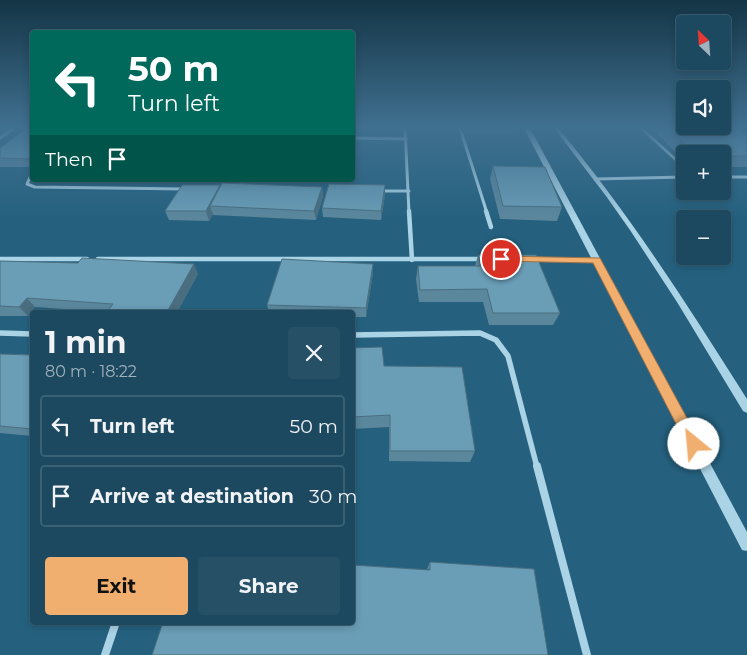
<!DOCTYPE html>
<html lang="en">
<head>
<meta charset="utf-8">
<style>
  body { margin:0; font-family:Montserrat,sans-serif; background:#255065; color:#f1f3f6; height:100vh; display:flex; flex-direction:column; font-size:19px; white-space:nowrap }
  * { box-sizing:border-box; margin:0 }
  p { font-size:16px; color:#a0b2bd }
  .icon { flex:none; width:28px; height:28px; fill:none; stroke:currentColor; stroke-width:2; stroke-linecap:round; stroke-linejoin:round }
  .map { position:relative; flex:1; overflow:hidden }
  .panel { position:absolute; left:30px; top:310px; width:325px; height:315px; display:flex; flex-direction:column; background:#1c495f; border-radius:5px; box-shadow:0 2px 8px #0003,0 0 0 1px #3a6174 }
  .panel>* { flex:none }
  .guide { position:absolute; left:30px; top:30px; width:325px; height:152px; border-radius:5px; box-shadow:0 2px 8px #0003,0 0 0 1px #3a6174; background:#00695c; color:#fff; overflow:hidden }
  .needle { width:32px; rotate:335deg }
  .tools { position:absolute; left:676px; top:15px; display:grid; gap:10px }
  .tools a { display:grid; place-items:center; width:55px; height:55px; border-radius:5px; background:#1c495f; box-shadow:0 2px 8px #0003,0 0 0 1px #3a6174; font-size:25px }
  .pin { position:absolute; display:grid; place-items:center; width:42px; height:42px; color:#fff; margin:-21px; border:2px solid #fff; border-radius:50%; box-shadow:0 1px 5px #0007 }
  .me { position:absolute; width:55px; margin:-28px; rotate:332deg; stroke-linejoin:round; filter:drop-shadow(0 0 4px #0008) }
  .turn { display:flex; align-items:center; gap:18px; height:105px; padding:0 15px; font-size:22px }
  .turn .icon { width:65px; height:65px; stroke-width:2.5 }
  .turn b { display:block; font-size:35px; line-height:42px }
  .then { display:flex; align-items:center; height:48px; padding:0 15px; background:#0003; gap:10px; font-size:19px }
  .round { display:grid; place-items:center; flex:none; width:52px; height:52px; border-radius:5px; background:#255065 }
  .summary { display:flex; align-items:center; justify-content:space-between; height:85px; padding:0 15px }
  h1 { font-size:30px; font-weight:700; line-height:38px }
  .action { display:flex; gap:10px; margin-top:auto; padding:10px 15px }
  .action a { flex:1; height:58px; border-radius:5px; background:#f0ae6f; color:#111; font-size:20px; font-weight:700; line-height:58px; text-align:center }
  .action a+a { background:#255065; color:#f1f3f6 }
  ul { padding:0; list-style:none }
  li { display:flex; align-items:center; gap:15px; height:62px; margin:0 10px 8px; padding:0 5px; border:2px solid #3a6174; border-radius:5px }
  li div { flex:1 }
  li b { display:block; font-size:19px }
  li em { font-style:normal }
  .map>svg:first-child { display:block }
</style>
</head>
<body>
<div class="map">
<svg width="747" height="655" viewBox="0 0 747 655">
  <rect width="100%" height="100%" fill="#25617f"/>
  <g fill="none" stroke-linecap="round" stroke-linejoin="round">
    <g stroke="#abd3e6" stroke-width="3">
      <polyline points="405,128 409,213"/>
      <polyline points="460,128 487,213"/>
      <polyline points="641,128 685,168"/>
      <polyline points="0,138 14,128"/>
      <polyline points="352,138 406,139"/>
      <polyline points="32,173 27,184 35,187 186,189"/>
      <polyline points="722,177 747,177"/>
      <polyline points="595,179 685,177"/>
      <polyline points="379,191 409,191"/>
    </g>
    <g stroke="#abd3e6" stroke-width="4.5">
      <polyline points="409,211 412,260"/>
      <polyline points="486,211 491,227"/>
      <polyline points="0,259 87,259"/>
      <polyline points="98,259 482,259"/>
      <polyline points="530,259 597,260"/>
    </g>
    <g stroke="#abd3e6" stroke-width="5.5">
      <polyline points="0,333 32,334"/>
      <polyline points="352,335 480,333 496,340 508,356 537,467"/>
    </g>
    <g stroke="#abd3e6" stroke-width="8">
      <polyline points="537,466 587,655"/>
      <polyline points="105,655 116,622"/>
    </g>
    <g fill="#abd3e6" fill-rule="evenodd">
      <polygon points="524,128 530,128 747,532 747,551 742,550"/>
      <path d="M554 128H558C629 213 688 306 747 399V413L743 411 677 302 630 230 606 196Z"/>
    </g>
  </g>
  <g fill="#5b879d">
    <polygon points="32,128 32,167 0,167 0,148"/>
    <polygon points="463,128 513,128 512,133 465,133"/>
    <polygon points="651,128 736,128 747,136 747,167 722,167 722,154 685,154 685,162"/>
    <polygon points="493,166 562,207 557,221 500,219 490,179"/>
    <polygon points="220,186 322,187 323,196 316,220 213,215 213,214 209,221 169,220 165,211"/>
    <polygon points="385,195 381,220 323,217 322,208"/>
    <polygon points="478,255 560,313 553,325 489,325 483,302 419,302 416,279 418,266 475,266"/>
    <polygon points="0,261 198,274 177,312 107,312 35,307 28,316 0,316"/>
    <polygon points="373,264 373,273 366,317 352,317 352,312 269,312 267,305"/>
    <polygon points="352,348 384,366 475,451 470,462 389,461 389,427 352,429"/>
    <polygon points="0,354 32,355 32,436 0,433"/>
    <polygon points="430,562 534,569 427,569"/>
  </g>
  <g fill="#4a6e7f">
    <polygon points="32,154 32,166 28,159"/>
    <polygon points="220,185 222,194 210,206 213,214 209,221 206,211"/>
    <polygon points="385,185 385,195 381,220 381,211"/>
    <polygon points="322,187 323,196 316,220 314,211"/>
    <polygon points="194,264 198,274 177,312 167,312"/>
    <polygon points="373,264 373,273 366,317 366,308"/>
    <polygon points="27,298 35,307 28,316 19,307"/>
  </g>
  <g fill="#6a9db6" stroke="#4a6e7f">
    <polygon points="27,128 32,128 32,154 28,159 0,158 0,148"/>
    <polygon points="668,128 736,128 747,136 747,156 722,156 722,154 695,154"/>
    <polygon points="493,166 545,167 562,207 503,206"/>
    <polygon points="222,183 322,187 314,211 210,206"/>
    <polygon points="329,184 385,185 381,211 322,208"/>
    <polygon points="182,185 220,185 206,211 165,211"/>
    <polygon points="478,255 536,255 560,313 493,313 487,289 420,290 418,266 481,266"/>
    <polygon points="82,258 194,264 167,312 107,312 113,304 27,298 19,307 0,306 0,261 78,263"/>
    <polygon points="282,259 373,264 366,308 267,305"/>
    <polygon points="382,347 384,366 462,367 475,451 390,451 390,415 352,417 352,348"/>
    <polygon points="0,354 32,355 32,429 0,426"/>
    <polygon points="430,562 534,569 548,655 152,655 163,622 352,622 352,565 430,570"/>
  </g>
  <linearGradient id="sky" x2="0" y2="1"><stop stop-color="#143546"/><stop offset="0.58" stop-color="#407090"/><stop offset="1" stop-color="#407090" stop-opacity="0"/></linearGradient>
  <rect width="747" height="219" fill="url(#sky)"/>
  <polygon fill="#f0ae6f" stroke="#9c7148" points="501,256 600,258 699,440 701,444 699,449 694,451 689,449 593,263 497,261 497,257"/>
</svg>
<div class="tools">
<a><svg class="needle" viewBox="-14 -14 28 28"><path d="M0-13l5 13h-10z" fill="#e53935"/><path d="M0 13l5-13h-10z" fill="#a0b2bd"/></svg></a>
<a><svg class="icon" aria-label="sound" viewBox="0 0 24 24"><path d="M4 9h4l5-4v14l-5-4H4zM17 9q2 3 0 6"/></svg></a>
<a>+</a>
<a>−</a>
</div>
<div class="pin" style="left:501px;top:259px;background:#d93025"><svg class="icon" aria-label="arrive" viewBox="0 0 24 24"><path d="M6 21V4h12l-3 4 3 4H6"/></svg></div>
<svg class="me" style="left:694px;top:444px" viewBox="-20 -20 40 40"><circle r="19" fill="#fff"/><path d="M0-13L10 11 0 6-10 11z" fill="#f0ae6f"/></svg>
<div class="guide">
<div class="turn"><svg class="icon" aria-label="left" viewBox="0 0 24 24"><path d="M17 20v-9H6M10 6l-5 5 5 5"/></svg><div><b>50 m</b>Turn left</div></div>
<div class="then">Then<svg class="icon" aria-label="arrive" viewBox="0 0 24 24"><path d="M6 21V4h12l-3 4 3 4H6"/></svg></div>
</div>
<section class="panel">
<div class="summary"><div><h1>1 min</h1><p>80 m · 18:22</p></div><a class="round"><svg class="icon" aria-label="close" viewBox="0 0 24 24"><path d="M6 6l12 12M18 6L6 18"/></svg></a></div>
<ul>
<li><svg class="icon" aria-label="left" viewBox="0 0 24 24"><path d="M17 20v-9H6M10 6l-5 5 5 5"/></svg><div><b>Turn left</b></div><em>50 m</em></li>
<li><svg class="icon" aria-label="arrive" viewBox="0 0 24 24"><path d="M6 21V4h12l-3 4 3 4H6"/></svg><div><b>Arrive at destination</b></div><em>30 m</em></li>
</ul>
<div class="action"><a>Exit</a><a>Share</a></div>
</section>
</div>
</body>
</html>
